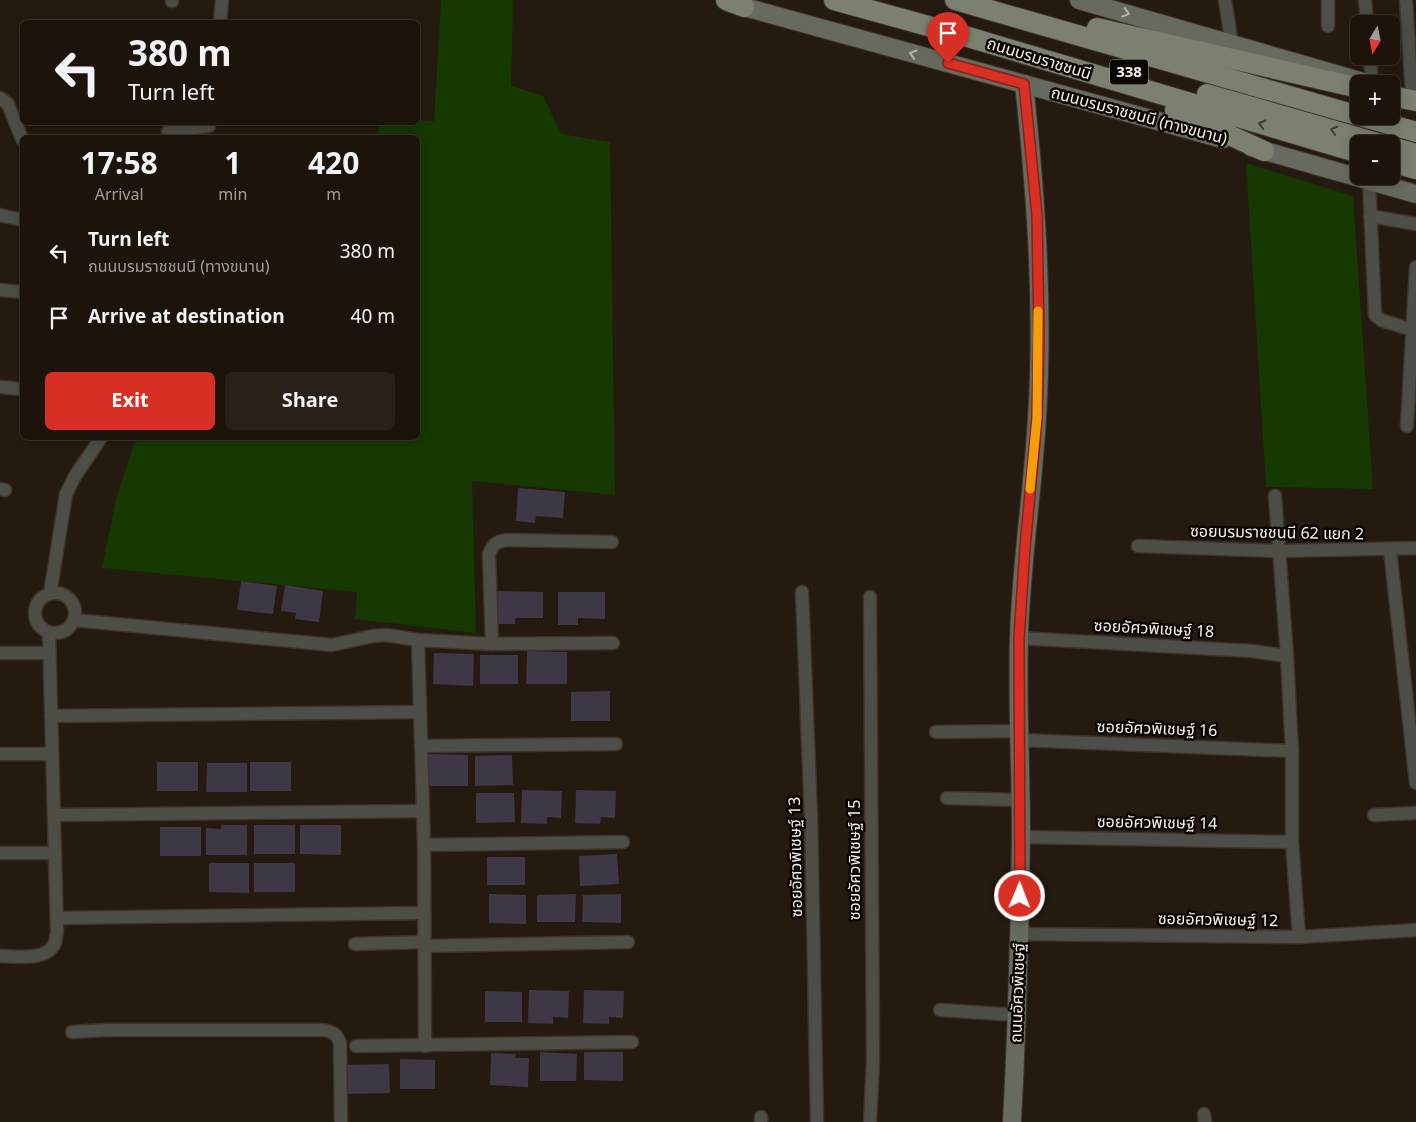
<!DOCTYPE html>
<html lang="en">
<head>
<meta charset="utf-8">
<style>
  body { margin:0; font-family:Georgia,"Noto Sans Thai",serif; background:#292119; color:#f1f3f6; height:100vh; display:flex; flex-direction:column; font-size:19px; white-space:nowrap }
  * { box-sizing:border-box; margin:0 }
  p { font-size:16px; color:#a09e9d }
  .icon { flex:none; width:28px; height:28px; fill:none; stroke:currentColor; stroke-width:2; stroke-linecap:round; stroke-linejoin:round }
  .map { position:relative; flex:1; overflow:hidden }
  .side { position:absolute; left:20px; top:135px; width:400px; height:305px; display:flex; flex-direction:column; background:#1c140b; border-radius:8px; box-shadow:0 2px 12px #0003,0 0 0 1px #3a332c }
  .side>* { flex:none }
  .top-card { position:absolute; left:20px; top:20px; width:400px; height:105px; border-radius:8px; box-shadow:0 2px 12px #0003,0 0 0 1px #3a332c; background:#1c140b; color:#f1f3f6; overflow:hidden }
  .needle { width:32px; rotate:190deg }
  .fabs { position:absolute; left:1350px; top:15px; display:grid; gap:10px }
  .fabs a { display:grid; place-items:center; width:50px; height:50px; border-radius:8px; background:#1c140b; box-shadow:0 2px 12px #0003,0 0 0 1px #3a332c; font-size:25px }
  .pin { position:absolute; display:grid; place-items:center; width:42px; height:42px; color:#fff; margin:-51px -21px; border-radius:50% 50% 50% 0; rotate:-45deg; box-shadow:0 0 5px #0007 }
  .pin .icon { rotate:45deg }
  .me { position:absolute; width:55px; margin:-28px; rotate:1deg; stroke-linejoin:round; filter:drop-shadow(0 0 4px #0008) }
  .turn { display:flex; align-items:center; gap:18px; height:105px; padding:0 25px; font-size:22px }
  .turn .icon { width:65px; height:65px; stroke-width:2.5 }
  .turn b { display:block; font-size:35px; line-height:42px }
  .eta { display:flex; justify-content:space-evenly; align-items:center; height:85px; text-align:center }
  .eta b { font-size:30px; font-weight:700; line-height:35px }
  .button { display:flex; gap:10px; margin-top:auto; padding:10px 25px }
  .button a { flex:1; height:58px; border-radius:8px; background:#d93025; color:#fff; font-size:20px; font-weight:700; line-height:58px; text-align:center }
  .button a+a { background:#292119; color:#f1f3f6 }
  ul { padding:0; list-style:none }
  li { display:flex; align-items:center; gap:15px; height:65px; padding:0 25px }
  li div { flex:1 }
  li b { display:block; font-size:19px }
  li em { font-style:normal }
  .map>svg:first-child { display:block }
</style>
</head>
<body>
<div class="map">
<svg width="1416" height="1122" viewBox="0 0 1416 1122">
  <rect width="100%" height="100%" fill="#251a0f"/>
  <g fill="#153900">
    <polygon points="441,0 513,0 511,86 543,96 561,134 610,142 615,495 472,481 476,633 355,619 357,592 102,568 116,499 136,438 418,438 418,138 378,137 379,123 418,122 418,120 434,121"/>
    <polygon points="1246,163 1353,196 1373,489 1266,487"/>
  </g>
  <g fill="#3d3746">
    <polygon points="518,488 565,492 563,518 536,516 535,523 516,521"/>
    <polygon points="241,581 277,586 273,614 237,610"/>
    <polygon points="285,585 323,591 319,622 295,619 296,613 281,611"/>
    <polygon points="496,591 543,592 543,618 515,618 515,624 496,624"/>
    <polygon points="558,592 605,592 605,619 578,618 578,625 558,625"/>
    <polygon points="527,651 567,652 567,684 526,684"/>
    <polygon points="434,653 474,654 473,686 433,684"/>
    <rect x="480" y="655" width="38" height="29"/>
    <polygon points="610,691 610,721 571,721 571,692"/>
    <polygon points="427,754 468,755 468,786 427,786"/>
    <polygon points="512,755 513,785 475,786 475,756"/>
    <rect x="157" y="762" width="41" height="29"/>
    <rect x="250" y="762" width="41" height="29"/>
    <polygon points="207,763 247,763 247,792 206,792"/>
    <polygon points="522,790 562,791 561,818 547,817 547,824 521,823"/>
    <polygon points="576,790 616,791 615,818 601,817 600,824 575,823"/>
    <polygon points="476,793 514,793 515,822 476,823"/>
    <polygon points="221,825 247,825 247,855 206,855 206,828 221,829"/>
    <rect x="254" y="825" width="41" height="29"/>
    <polygon points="300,825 341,825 341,855 300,854"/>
    <rect x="160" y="827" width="41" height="29"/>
    <polygon points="617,854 619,884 580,886 579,856"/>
    <rect x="487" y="857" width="38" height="28"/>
    <polygon points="209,863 249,863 249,893 209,892"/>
    <rect x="254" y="863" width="41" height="29"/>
    <polygon points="489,894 526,895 526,924 489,923"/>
    <polygon points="576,894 575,922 537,922 537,895"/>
    <polygon points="621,894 621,923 582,922 583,895"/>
    <polygon points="529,990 569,991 568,1018 553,1017 553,1024 528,1023"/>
    <polygon points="584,990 624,991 623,1018 609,1017 609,1024 583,1023"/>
    <polygon points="485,991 522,992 522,1022 485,1022"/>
    <polygon points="540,1052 577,1054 576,1081 540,1081"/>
    <polygon points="584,1052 623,1052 623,1081 584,1080"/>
    <polygon points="491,1053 516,1054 515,1058 529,1058 528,1087 490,1085"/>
    <polygon points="400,1059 435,1060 435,1089 400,1089"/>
    <polygon points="389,1064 390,1093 343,1094 342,1065"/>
  </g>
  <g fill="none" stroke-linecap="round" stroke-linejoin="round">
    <defs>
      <g id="street">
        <polyline points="1225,0 1232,44"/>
        <polyline points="1328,0 1328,26"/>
        <polyline points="1365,0 1367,24"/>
        <polyline points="1406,0 1412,95"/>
        <polyline points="172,1 172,0"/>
        <polyline points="220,22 222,0"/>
        <polyline points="1370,56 1372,84"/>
        <polyline points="0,98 8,104 22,139"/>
        <polyline points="168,132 209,126"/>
        <polyline points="1369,181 1375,315 1381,320 1416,331"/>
        <polyline points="0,215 22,220"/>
        <polyline points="1370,216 1416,224"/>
        <polyline points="0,290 22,292"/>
        <polyline points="0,387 22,389"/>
        <polyline points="1407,426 1416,267"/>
        <polyline points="0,489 5,490"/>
        <polyline points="1275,496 1287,656 1292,751 1292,842 1299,937"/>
        <polyline points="1138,546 1280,551 1416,548"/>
        <polyline points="1390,550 1416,783"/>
        <polyline points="802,592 811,817 817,1122"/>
        <circle cx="55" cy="613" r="20"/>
        <polyline points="50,594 66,494 75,476 101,438"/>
        <polyline points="74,620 332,645 373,636 386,635 418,640 492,644 613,643"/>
        <polyline points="1019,638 1252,651 1287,656"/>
        <polyline points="418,640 424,845 425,1046"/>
        <path d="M492 644 489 554C493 544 496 542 506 540L612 542"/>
        <polyline points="0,653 49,653"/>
        <polyline points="51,716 419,712"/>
        <polyline points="936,732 1020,731"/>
        <polyline points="1020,740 1292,751"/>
        <polyline points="421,746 616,744"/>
        <polyline points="0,754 52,754"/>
        <polyline points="947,798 1021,800"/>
        <polyline points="55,815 423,811"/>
        <polyline points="1374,815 1416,813"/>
        <polyline points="1021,837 1292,842"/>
        <polyline points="424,845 623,842"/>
        <polyline points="0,853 55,853"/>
        <polyline points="58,918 424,913"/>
        <polyline points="1019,934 1299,937 1416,930"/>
        <polyline points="355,944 425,942"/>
        <polyline points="426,946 628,942"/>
        <path d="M0 956C16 956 46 962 55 943 56 940 56 935 57 932L49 632"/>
        <polyline points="940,1010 1017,1015"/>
        <path d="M72 1032 107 1030H324C333 1032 337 1034 340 1043L341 1122"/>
        <polyline points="356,1046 632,1042"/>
        <polyline points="1204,1114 1205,1122"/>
        <polyline points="761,1117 761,1122"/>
        <polyline points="870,1122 873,1060 870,597"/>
      </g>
      <g id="secondary">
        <polyline points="1079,0 1370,84"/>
        <polyline points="730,3 1223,139"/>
        <polyline points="1251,147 1416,194"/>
        <path d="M1012 1122C1017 1026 1020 931 1021 835 1021 769 1017 703 1019 637 1021 563 1033 491 1037 418 1044 307 1036 195 1024 84"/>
      </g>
      <g id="primary">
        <polyline points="726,0 744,7"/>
        <polyline points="834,0 968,37 1359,153"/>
        <polyline points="955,0 1359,116"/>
        <polyline points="1097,28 1359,88"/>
        <polyline points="1207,94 1381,144"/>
        <polyline points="1391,96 1416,101"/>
        <polyline points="1175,110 1264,151"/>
        <polyline points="1360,116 1416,132"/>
        <polyline points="1391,147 1416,154"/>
        <polyline points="1391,162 1416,169"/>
      </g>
    </defs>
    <use href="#street" stroke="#3e3429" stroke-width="15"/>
    <use href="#secondary" stroke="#3e3429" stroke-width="20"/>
    <use href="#primary" stroke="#3e3429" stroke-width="22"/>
    <use href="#street" stroke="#4c4e47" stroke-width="12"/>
    <use href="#secondary" stroke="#676a5f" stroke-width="18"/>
    <use href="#primary" stroke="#7b8071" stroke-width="20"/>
  </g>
  <defs><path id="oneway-chevron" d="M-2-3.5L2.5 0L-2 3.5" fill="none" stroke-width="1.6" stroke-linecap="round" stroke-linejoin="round" transform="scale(1.25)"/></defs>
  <g stroke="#b7b4ab">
    <use href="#oneway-chevron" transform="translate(1126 13) rotate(16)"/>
    <use href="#oneway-chevron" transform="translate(913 54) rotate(-165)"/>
  </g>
  <g stroke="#3d3d34">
    <use href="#oneway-chevron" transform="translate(1262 124) rotate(-164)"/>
    <use href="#oneway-chevron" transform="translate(1334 130) rotate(-164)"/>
  </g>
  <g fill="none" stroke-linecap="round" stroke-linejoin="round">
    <defs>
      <polyline id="route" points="948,63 1024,84 1037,215 1039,337 1037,418 1025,547 1019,638 1020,896"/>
    </defs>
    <use href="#route" stroke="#8d1f18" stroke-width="12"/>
    <use href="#route" stroke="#d93025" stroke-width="9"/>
    <polyline stroke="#f59e0b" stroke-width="9" points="1030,489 1037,418 1038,311"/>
  </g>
  <g text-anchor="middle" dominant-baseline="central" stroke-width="5" stroke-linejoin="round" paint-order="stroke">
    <rect fill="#0a0603" stroke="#b1aaa5" stroke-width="1" x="1110" y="59.5" width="38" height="25" rx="4"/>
    <g font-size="15" font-weight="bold" fill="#f9f1ea">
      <text x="1129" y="72">338</text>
    </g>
    <g font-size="16" fill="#f9f1ea" stroke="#0a0603">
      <text transform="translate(1039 59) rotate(17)">ถนนบรมราชชนนี</text>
      <text transform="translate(1139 116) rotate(15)">ถนนบรมราชชนนี (ทางขนาน)</text>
      <text transform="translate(1277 533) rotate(1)">ซอยบรมราชชนนี 62 แยก 2</text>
      <text transform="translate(1154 629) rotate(3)">ซอยอัศวพิเชษฐ์ 18</text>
      <text transform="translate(1157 729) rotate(2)">ซอยอัศวพิเชษฐ์ 16</text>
      <text transform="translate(1157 823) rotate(1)">ซอยอัศวพิเชษฐ์ 14</text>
      <text transform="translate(796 857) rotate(-91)">ซอยอัศวพิเชษฐ์ 13</text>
      <text transform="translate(855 860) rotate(-90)">ซอยอัศวพิเชษฐ์ 15</text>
      <text transform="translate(1218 920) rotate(1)">ซอยอัศวพิเชษฐ์ 12</text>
      <text transform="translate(1018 993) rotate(-88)">ถนนอัศวพิเชษฐ์</text>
    </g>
  </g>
</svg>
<div class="fabs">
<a><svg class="needle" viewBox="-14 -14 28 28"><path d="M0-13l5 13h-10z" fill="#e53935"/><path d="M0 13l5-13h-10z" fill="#a09e9d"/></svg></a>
<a>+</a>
<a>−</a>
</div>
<div class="pin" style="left:948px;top:63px;background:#d93025"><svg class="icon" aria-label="arrive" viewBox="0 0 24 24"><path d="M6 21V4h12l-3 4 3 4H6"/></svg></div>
<svg class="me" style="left:1020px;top:896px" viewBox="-20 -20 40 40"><circle r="17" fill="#d93025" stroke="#fff" stroke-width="3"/><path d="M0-11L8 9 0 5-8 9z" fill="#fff"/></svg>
<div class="top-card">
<div class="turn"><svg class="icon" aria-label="left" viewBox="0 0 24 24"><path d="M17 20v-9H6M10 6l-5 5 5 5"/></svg><div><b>380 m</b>Turn left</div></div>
</div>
<section class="side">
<div class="eta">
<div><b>17:58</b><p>Arrival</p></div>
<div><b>1</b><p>min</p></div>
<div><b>420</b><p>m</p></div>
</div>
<ul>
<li><svg class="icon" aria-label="left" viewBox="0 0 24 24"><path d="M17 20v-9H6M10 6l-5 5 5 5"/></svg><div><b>Turn left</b><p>ถนนบรมราชชนนี (ทางขนาน)</p></div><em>380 m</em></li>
<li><svg class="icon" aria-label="arrive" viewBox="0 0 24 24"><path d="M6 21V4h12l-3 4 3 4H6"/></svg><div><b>Arrive at destination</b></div><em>40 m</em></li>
</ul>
<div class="button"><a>Exit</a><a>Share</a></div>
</section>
</div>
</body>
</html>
